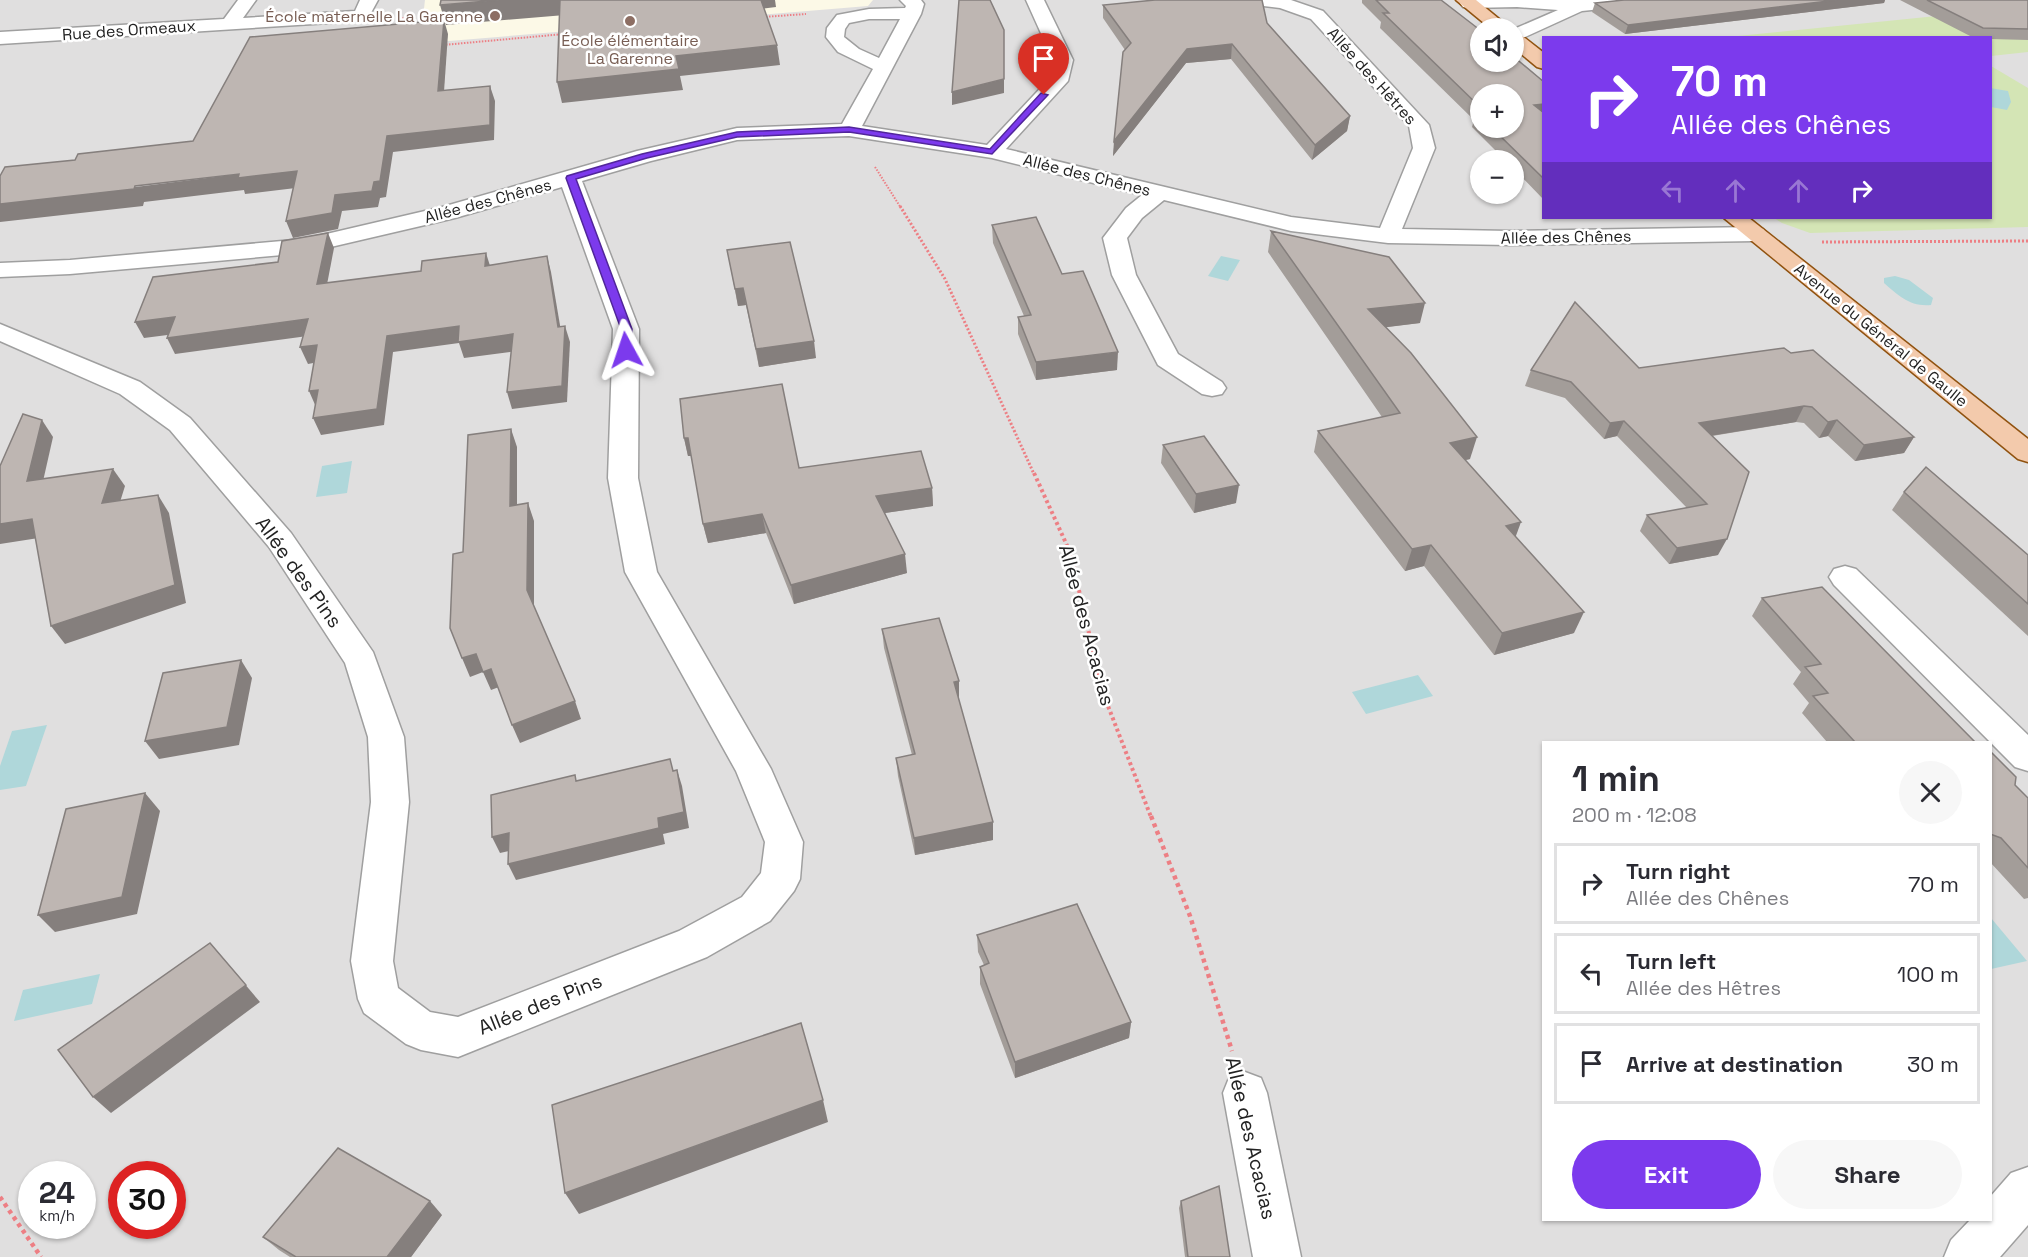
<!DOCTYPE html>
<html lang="en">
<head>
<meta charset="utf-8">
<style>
  body { margin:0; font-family:"Space Grotesk",sans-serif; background:#f7f7f7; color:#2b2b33; height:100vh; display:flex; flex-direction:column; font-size:22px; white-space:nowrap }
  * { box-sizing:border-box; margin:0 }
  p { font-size:20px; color:#7c7c81 }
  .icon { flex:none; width:33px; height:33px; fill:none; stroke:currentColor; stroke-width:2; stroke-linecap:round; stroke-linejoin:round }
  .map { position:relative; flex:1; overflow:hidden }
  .details { position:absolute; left:1542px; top:741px; width:450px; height:480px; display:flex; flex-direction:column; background:#fff; border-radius:0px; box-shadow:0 2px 4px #0004 }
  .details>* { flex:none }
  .hud { position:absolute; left:1542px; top:36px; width:450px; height:183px; border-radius:0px; box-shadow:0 2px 4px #0004; background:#7c3aed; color:#fff; overflow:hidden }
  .fabs { position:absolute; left:1470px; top:18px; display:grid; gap:12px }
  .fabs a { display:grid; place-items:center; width:54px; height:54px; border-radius:50%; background:#fff; box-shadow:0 2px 4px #0004; font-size:30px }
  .speed { position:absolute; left:18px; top:1161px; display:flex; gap:12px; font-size:30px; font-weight:700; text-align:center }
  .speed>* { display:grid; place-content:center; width:78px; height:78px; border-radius:50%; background:#fff; box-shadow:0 2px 4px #0004; line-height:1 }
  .speed small { font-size:15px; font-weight:400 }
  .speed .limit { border:9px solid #d22; background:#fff; color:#111 }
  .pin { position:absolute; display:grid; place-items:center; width:51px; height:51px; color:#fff; margin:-62px -26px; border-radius:50% 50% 50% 0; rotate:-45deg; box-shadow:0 0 6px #0007 }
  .pin .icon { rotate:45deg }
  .me { position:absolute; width:66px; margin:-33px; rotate:355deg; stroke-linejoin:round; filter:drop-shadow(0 0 4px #0008) }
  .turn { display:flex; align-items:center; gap:21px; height:126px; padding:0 30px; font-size:27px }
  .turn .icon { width:78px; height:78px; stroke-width:2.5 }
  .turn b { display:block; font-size:42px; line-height:51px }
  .lanes { display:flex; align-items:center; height:57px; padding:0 30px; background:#0003; justify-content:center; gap:30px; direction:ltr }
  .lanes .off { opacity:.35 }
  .round { display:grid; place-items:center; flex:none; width:63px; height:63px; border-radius:32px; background:#f7f7f7 }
  .head { display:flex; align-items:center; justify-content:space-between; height:102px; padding:0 30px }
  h1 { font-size:36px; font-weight:700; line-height:45px }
  .action { display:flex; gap:12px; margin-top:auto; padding:12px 30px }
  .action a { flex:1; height:69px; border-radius:36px; background:#7c3aed; color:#fff; font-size:24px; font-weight:700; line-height:69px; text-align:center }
  .action a+a { background:#f7f7f7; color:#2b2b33 }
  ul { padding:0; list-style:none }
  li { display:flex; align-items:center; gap:18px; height:81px; margin:0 12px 9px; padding:0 18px; border:3px solid #e1e1e2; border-radius:0px }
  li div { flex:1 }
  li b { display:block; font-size:22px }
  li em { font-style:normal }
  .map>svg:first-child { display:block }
</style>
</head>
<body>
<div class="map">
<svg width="2028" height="1257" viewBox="0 0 2028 1257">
  <rect width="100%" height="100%" fill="#f1ede9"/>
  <path fill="#e0dfdf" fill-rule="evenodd" d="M0 0H2028V1257H0ZM1480 28H1514V62H1480ZM1544 38H1990V218H1544ZM1480 94H1514V128H1480ZM1480 160H1514V194H1480ZM1544 742H1990V1220H1544ZM32 1174H82V1226H32ZM122 1174H172V1226H122Z"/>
  <polygon fill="#fcf9e7" points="425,0 873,0 868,6 449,41 432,39 421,34"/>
  <g fill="#d4e5b5">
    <polygon points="2006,9 2028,20 2028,52 1991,56 1990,38 1718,38"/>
    <polygon points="1991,66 2028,88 2028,227 1810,233 1782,223 1774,218 1990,218"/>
  </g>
  <g fill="#afd7da">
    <polygon points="1990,88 2008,91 2011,102 2007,110 1991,107"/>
    <polygon points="1221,256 1240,260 1228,281 1208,276"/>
    <path d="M1895 276 1909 280 1933 298 1931 305C1910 307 1899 296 1884 283V278Z"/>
    <polygon points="352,461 347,493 316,497 322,466"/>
    <polygon points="1418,675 1433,696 1366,714 1352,692"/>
    <polygon points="47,725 26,786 0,790 0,766 12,731"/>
    <polygon points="1990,918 1991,918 2027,961 1991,969"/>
    <polygon points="100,974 92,1004 14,1021 23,990"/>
  </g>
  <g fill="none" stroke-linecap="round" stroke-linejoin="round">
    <defs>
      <g id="minor">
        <polygon points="238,0 256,0 243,18 355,11 360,0 378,0 367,20 361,21 0,44 0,32 224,19"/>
        <path d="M900 0H921L924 4 921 14 862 126 987 145 1049 79 1053 60 1026 0H1044L1073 60 1068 81 1006 149 1291 217 1380 228 1413 148 1409 126 1311 19 1280 8 1246 4 1243 0H1291L1323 11 1429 125 1435 148 1402 229 1510 231 1755 227 1763 229 1767 234 1763 239 1755 241 1510 245 1388 243 1291 231 1164 200 1142 218 1127 238 1136 275 1178 354 1222 382 1226 388 1222 394 1212 396 1202 394 1158 365 1112 275 1103 238 1126 208 1142 195 992 158 849 136 737 140 651 161 582 181 639 329 638 478 657 572 771 769 803 842 800 879 794 891 770 921 707 957 458 1057 421 1050 406 1044 364 1013 358 999 351 961 371 802 368 737 345 663 269 547 170 430 120 394 0 341V324L140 382 190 418 291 533 373 652 404 737 409 802 393 961 398 988 430 1012 458 1017 679 931 742 897 761 873 765 842 736 771 625 572 608 478 613 329 562 187 455 218 305 253 70 274 0 277V263L70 260 305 239 442 207 637 151 737 128 842 124 873 69 838 52 826 37 827 28 837 15 869 9 905 8 906 6ZM869 19H900L879 58 859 49 844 37 845 29 849 23Z"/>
        <polygon points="1462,0 1649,0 1646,4 1640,5 1582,11 1514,42 1514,29 1558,10 1517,7 1469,8 1463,7 1460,3"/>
        <polygon points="1845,566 1856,569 2028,735 2028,771 2015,767 1834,585 1829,577 1834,569"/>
        <polygon points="1245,1072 1261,1078 1267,1093 1301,1257 1253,1257 1223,1093 1229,1078"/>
        <polygon points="2028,1167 2028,1225 2000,1257 1944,1257 1951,1240 1970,1220 1990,1220 1990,1197 2011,1173"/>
      </g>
      <g id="major">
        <polygon points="1456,0 1476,0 1510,28 1490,28"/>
        <polygon points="1514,33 1521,35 1544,53 1544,69 1537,67 1514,48"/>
        <polygon points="1724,218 1749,218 2028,439 2028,462 2018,459"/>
      </g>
    </defs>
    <use href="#minor" stroke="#9f9f9f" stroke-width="3"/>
    <use href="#major" stroke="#90520f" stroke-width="3"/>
    <g stroke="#ed7f84" stroke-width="2" stroke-dasharray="1.5 1.5" stroke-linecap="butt">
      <polyline points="763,17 806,14"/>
      <polyline points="396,19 408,18 408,28"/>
      <polyline points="443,45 564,34"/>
      <polyline points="875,167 901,208"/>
    </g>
    <g stroke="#ed7f84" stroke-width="3" stroke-dasharray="2 2" stroke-linecap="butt">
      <polyline points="900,206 945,279 1034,474"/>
      <polyline points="1822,242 2028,241"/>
    </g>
    <polyline stroke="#ed7f84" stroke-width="4" stroke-dasharray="3 3" stroke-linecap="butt" points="1034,473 1070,552 1103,693 1151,817"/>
    <g stroke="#ed7f84" stroke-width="4.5" stroke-dasharray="4 4" stroke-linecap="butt">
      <polyline points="1151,816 1190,916 1232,1051"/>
      <polyline points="0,1197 41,1257"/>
    </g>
    <use href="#minor" fill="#fff" fill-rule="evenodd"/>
    <use href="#major" fill="#f3caac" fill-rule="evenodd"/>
  </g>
  <g fill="#a39d99" fill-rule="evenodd">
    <path d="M1362 0H1441L1544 82V200L1514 169V160H1505L1472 127 1474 120 1380 28 1381 22 1362 3ZM1480 94 1514 128H1480Z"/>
    <polygon points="1624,0 1885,0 1884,3 1625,34 1592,12 1595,3"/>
    <polygon points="1900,0 2028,0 2028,40 1990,39 1990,38 1974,38"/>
    <polygon points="1103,5 1267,23 1350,116 1347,131 1312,160 1231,59 1186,63 1113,156 1125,50 1103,18"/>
    <polygon points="992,225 1062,274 1117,370 1036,380 1018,334 1018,317 1024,316 993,243"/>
    <polygon points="1271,231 1420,323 1386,327 1470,459 1465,460 1516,537 1574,633 1494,655 1424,566 1405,571 1314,452 1318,431 1382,417 1268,252"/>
    <polygon points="727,250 816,358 759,367 746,305 738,306"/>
    <polygon points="1791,353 1914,437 1904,453 1855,461 1828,436 1819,438 1804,423 1796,422 1712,436 1718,555 1669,564 1640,531 1647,515 1687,508 1617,436 1604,439 1565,398 1525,386 1531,370 1639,368"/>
    <polygon points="684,438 799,468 932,488 933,506 885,513 907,573 794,604 766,533 708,543 703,524 692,456 688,456"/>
    <polygon points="1163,445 1236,503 1194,513 1161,463"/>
    <polygon points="1904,492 2028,555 2028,636 1892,510"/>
    <polygon points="1762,598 1975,742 1827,742 1802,713 1809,703 1793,684 1801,672 1752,616"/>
    <polygon points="882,629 959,700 993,840 915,855 898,776 896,758 912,755 884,648"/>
    <polygon points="1990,751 2015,785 2028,798 2028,898 2024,899 1990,862"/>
    <polygon points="977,935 1131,1022 1129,1038 1015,1078 980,984 980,967 984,965 978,952"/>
    <polygon points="1181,1201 1230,1257 1185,1257 1179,1208"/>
    <polygon points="442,1215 411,1257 290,1257 279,1250 263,1237"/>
  </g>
  <g fill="#857f7d">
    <polygon points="499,0 562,0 565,15 446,25 440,5"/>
    <polygon points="758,0 775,0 776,7 760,9"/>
    <polygon points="1837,0 1885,0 1884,3 1625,34 1628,25"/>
    <polygon points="444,20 448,34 443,106 438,91"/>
    <polygon points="1232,44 1231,59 1186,63 1113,156 1114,141 1187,49"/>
    <polygon points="777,45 780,65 680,76 683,90 562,103 557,82 676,56"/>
    <polygon points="1004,79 1004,93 952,105 952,92"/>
    <polygon points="490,86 495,101 494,140 393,152 386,197 380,198 378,207 342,211 338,229 293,238 286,221 335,195 374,182 387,136"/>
    <polygon points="1544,104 1544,119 1534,105"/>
    <polygon points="1350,116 1347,131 1312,160 1315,145"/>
    <polygon points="297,171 304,187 245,194 244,190 144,202 143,206 0,222 0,204 239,174"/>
    <polygon points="328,233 334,248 324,300 317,284"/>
    <polygon points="486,253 491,269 485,266"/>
    <polygon points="547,256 551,272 563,343 558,327"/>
    <polygon points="743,288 746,305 738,306 735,289"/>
    <polygon points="1425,303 1420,323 1364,330 1368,309"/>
    <polygon points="175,317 183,333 144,338 135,322"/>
    <polygon points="308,319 315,335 175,354 167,338"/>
    <polygon points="459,326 513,334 518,351 464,358 459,343 393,352 384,425 321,435 313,418 387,336"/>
    <polygon points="565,326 570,342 567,402 512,409 507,392"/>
    <polygon points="814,341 816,358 759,367 756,349"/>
    <polygon points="317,345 324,361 308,364 300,347"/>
    <polygon points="1118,352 1117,370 1036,380 1036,362"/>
    <polygon points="318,390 316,407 309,391"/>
    <polygon points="1804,406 1796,422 1691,439 1699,423"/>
    <polygon points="42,420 53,437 39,499 27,481"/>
    <polygon points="1837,420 1828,436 1819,438 1828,422"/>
    <polygon points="1624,421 1617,436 1604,439 1610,423"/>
    <polygon points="511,429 517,447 517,524 510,506"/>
    <polygon points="1477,437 1470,459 1443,465 1450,443"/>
    <polygon points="1914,437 1904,453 1855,461 1864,445"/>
    <polygon points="684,438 688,438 693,456 688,456"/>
    <polygon points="113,469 125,486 114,521 102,503"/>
    <polygon points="1239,485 1236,503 1194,513 1196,494"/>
    <polygon points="932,488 933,506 878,514 876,496"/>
    <polygon points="158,495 169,513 186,603 65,644 51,626"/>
    <polygon points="528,503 534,521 534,608 527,590"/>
    <polygon points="762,514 766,533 708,543 703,524"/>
    <polygon points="32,519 45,537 0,544 0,524"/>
    <polygon points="1521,522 1513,544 1506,526"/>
    <polygon points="1727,539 1718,555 1669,564 1677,548"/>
    <polygon points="1431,545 1424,566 1405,571 1412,549"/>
    <polygon points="905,554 907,573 794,604 791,585"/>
    <polygon points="1584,612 1574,633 1494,655 1502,633"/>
    <polygon points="476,654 491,669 499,687 491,690 483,672 470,677 462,658"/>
    <polygon points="241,660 252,678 239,745 159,759 145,741"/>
    <polygon points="959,681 959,700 954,682"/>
    <polygon points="575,701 581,719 520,743 512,725"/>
    <polygon points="677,770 682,786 689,828 663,834 665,844 516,880 508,864 658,818"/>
    <polygon points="145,793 160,811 137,914 55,932 38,915"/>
    <polygon points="993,822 993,840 915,855 914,838"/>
    <polygon points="509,833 517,849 500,853 492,837"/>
    <polygon points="210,943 260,1002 111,1113 93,1097"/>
    <polygon points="1131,1022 1129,1038 1015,1078 1015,1062"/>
    <polygon points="823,1100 828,1122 579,1214 565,1193"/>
    <polygon points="430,1201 442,1215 411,1257 387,1257"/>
  </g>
  <g fill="#beb6b2" stroke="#857f7d" stroke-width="1.5">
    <polygon points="441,0 499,0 440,5"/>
    <polygon points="560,0 761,0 777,45 676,56 679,69 557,82"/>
    <polygon points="959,0 990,0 1004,30 1004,79 952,92"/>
    <polygon points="1155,0 1262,0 1267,23 1350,116 1315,145 1232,44 1187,49 1114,141 1123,52 1131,43 1103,5"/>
    <polygon points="1376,0 1441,0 1480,30 1480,62 1514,62 1514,57 1544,82 1544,104 1534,105 1544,113 1544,179 1492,128 1514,128 1514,94 1480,94 1480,107 1383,13 1389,13"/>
    <polygon points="1624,0 1837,0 1628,25 1595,3"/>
    <polygon points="1927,0 2028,0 2028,29 1983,28"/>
    <polygon points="444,20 438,91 490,86 490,125 387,136 380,181 374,182 372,191 335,195 332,213 286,221 297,171 238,178 239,174 135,186 134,189 0,204 0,176 5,167 75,160 78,154 193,141 250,37"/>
    <polygon points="1036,217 1062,274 1083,271 1118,352 1036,362 1018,317 1031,315 992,225"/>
    <polygon points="1271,231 1389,257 1425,303 1368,309 1411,353 1477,437 1450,443 1521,522 1506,526 1584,612 1502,633 1431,545 1412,549 1318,431 1400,413"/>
    <polygon points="328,233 317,284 421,271 422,261 486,253 485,266 547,256 558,327 565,326 562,386 507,392 513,334 458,342 459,326 387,336 377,409 313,418 318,390 309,391 317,345 300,347 308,319 167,338 175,317 135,322 153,277 278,262 282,241"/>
    <polygon points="790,242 814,341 756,349 743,288 735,289 727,250"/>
    <polygon points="1575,302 1639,368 1784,348 1791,353 1813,350 1914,437 1864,445 1837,420 1828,422 1812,407 1804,406 1699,423 1749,472 1727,539 1677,548 1647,515 1707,504 1624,421 1610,423 1571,382 1531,370"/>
    <polygon points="782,384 799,468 921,451 932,488 876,496 905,554 791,585 762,514 703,524 688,438 684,438 680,399"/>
    <polygon points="23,414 42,420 27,481 113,469 102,503 158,495 175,585 51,626 32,519 0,524 0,466"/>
    <polygon points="511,429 510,506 528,503 527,590 575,701 512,725 491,669 483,672 476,654 462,658 450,628 453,554 463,552 468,435"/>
    <polygon points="1204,436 1239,485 1196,494 1163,445"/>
    <polygon points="1926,467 2028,555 2028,604 1904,492"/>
    <polygon points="1822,587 1975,742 1855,742 1813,696 1828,693 1805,667 1821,664 1762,598"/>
    <polygon points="939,618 959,681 954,682 993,822 914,838 896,758 915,754 882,629"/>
    <polygon points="241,660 227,727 145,741 163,673"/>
    <polygon points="1990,751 2016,777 2015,785 2028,798 2028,868 2001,838 1990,834"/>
    <polygon points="670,759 673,771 677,770 684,812 658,818 659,828 508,864 509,833 492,837 491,795 575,775 576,781"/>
    <polygon points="145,793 122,897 38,915 66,809"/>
    <polygon points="1077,904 1131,1022 1015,1062 980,967 989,963 977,935"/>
    <polygon points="210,943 246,985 93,1097 58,1050"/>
    <polygon points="801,1023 823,1100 565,1193 552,1105"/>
    <polygon points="338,1148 430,1201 387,1257 296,1257 263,1237"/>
    <polygon points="1219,1186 1230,1257 1188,1257 1181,1201"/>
  </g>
  <polygon fill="#7c3aed" stroke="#51269a" stroke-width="1.5" points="1041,93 1048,95 992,154 849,132 737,137 647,158 576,179 632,329 631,350 626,354 620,350 621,329 566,178 567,176 642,154 737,132 849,127 990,149"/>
  <g fill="#8d6e63" stroke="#fff" stroke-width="2">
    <circle cx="495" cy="16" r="6"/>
    <circle cx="630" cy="21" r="6"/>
  </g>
  <g text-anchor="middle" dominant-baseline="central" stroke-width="5" stroke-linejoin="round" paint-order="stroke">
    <g font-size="16" fill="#785e54" stroke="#fff" text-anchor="end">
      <text x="483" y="16">École maternelle La Garenne</text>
      <text x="630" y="40" text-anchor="middle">École élémentaire<tspan x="630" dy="18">La Garenne</tspan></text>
    </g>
    <g font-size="16" fill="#222" stroke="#fff">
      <text transform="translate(129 30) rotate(-4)">Rue des Ormeaux</text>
      <text transform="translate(1372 76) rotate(48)">Allée des Hêtres</text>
      <text transform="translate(1087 175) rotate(14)">Allée des Chênes</text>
      <text transform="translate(488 201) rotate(-15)">Allée des Chênes</text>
      <text transform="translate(1566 237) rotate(-1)">Allée des Chênes</text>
      <text transform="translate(1881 335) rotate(39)">Avenue du Général de Gaulle</text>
    </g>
    <g font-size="20" fill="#222" stroke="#fff">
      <text transform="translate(299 572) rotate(54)">Allée des Pins</text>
      <text transform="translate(1087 625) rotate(75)">Allée des Acacias</text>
      <text transform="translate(540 1004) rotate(-22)">Allée des Pins</text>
      <text transform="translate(1251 1138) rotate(77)">Allée des Acacias</text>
    </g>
  </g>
</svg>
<div class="fabs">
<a><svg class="icon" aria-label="sound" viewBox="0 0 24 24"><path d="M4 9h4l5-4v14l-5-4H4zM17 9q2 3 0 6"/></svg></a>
<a>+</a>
<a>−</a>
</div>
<div class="speed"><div>24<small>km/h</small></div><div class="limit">30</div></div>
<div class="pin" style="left:1044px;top:95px;background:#d93025"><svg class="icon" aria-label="arrive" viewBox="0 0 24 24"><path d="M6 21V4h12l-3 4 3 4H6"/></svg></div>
<svg class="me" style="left:626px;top:350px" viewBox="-20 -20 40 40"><path d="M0-17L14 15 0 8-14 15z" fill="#7c3aed" stroke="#fff" stroke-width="4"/></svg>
<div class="hud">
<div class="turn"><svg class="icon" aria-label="right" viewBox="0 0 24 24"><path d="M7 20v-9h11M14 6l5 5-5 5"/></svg><div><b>70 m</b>Allée des Chênes</div></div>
<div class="lanes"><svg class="icon off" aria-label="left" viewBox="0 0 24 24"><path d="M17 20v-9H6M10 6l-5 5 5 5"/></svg><svg class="icon off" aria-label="ahead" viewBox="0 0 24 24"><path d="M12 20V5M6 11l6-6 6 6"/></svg><svg class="icon off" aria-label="ahead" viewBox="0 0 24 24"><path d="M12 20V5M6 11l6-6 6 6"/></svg><svg class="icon" aria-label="right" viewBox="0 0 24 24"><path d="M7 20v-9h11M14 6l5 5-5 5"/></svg></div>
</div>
<section class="details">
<div class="head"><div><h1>1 min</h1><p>200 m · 12:08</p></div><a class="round"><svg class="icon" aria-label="close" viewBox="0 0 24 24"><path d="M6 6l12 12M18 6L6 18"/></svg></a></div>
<ul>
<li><svg class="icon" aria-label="right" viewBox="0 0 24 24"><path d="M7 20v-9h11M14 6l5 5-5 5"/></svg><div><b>Turn right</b><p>Allée des Chênes</p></div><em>70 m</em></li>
<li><svg class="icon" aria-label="left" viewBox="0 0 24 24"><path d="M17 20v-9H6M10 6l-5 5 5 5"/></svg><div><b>Turn left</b><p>Allée des Hêtres</p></div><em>100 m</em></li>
<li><svg class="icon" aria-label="arrive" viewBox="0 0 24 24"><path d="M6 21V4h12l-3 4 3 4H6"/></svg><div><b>Arrive at destination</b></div><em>30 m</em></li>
</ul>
<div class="action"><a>Exit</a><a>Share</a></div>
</section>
</div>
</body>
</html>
